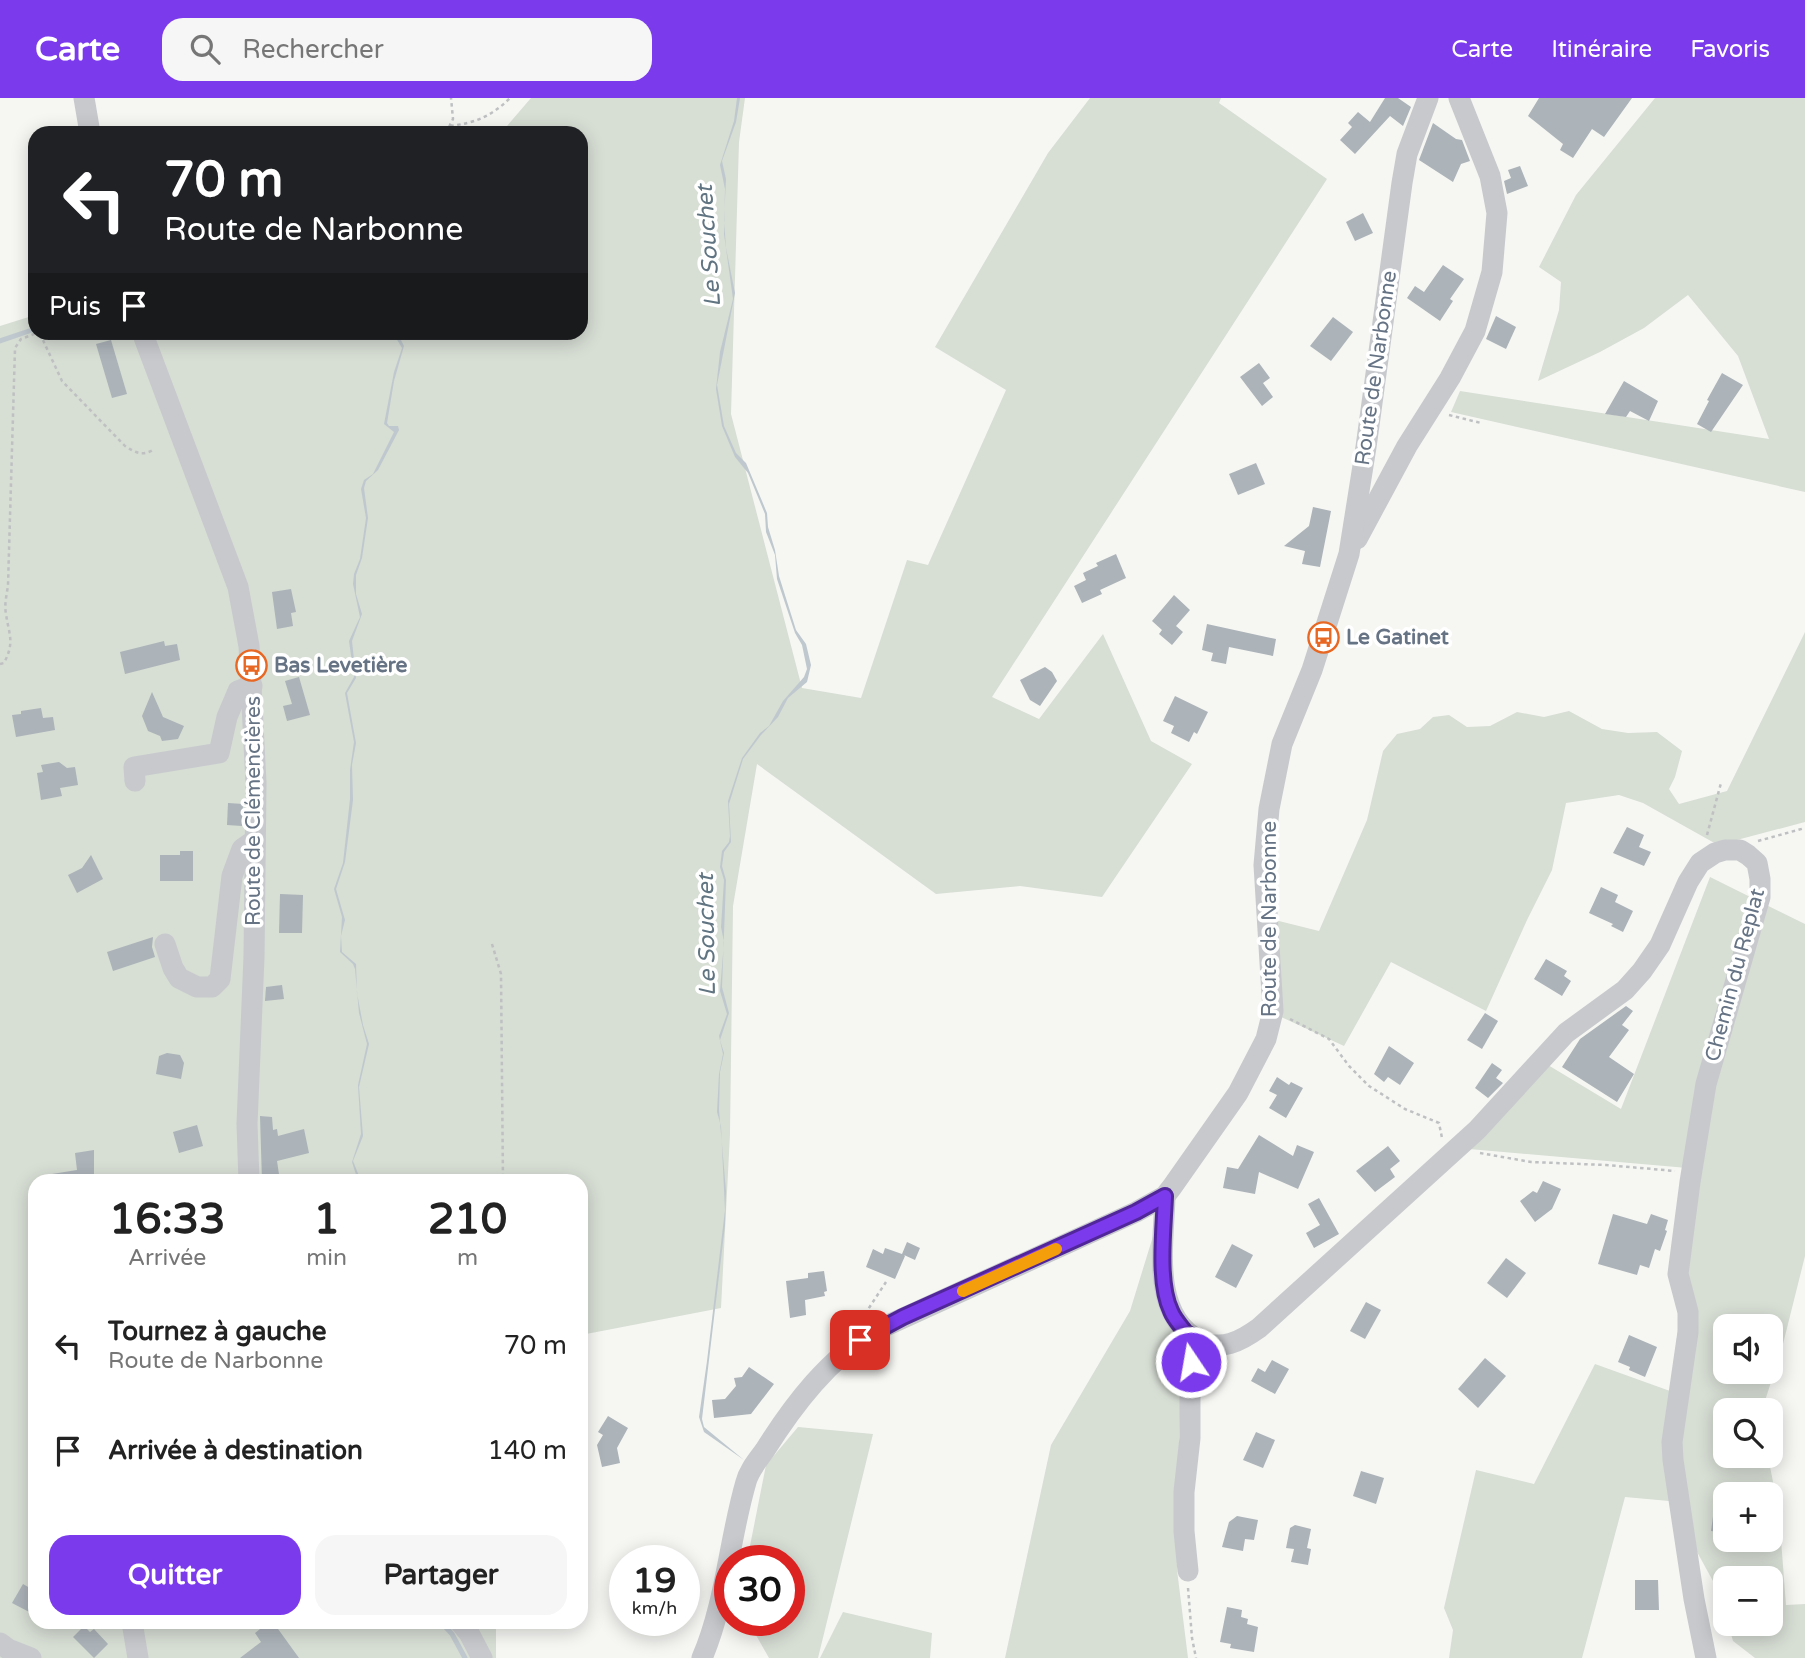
<!DOCTYPE html>
<html lang="fr">
<head>
<meta charset="utf-8">
<style>
  body { margin:0; font-family:"Varela Round",sans-serif; background:#f6f6f6; color:#222; height:100vh; display:flex; flex-direction:column; font-size:26px; white-space:nowrap }
  * { box-sizing:border-box; margin:0 }
  p { font-size:23px; color:#767676 }
  .icon { flex:none; width:38px; height:38px; fill:none; stroke:currentColor; stroke-width:2; stroke-linecap:round; stroke-linejoin:round }
  .map { position:relative; flex:1; overflow:hidden }
  .drawer { position:absolute; left:28px; top:1076px; width:560px; height:455px; display:flex; flex-direction:column; background:#fff; border-radius:21px; box-shadow:0 4px 18px #0003 }
  .drawer>* { flex:none }
  .top-card { position:absolute; left:28px; top:28px; width:560px; height:214px; border-radius:21px; box-shadow:0 4px 18px #0003; background:#202124; color:#fff; overflow:hidden }
  .fabs { position:absolute; left:1713px; top:1216px; display:grid; gap:14px }
  .fabs a { display:grid; place-items:center; width:70px; height:70px; border-radius:14px; background:#fff; box-shadow:0 4px 18px #0003; font-size:35px }
  .speed { position:absolute; left:609px; top:1447px; display:flex; gap:14px; font-size:35px; font-weight:700; text-align:center }
  .speed>* { display:grid; place-content:center; width:91px; height:91px; border-radius:50%; background:#fff; box-shadow:0 4px 18px #0003; line-height:1 }
  .speed small { font-size:18px; font-weight:400 }
  .speed .limit { border:10px solid #d22; background:#fff; color:#111 }
  .pin { position:absolute; display:grid; place-items:center; width:60px; height:60px; color:#fff; margin:-30px; border-radius:14px; box-shadow:0 4px 10px #0006 }
  .me { position:absolute; width:77px; margin:-38px; rotate:348deg; stroke-linejoin:round; filter:drop-shadow(0 0 5px #0008) }
  .turn { display:flex; align-items:center; gap:24px; height:147px; padding:0 21px; font-size:32px }
  .turn .icon { width:91px; height:91px; stroke-width:2.5 }
  .turn b { display:block; font-size:49px; line-height:60px }
  .then { display:flex; align-items:center; height:66px; padding:0 21px; background:#0003; gap:14px; font-size:26px }
  .eta { display:flex; justify-content:space-evenly; align-items:center; height:119px; text-align:center }
  .eta b { font-size:42px; font-weight:800; line-height:49px }
  .button { display:flex; gap:14px; margin-top:auto; padding:14px 21px }
  .button a { flex:1; height:80px; border-radius:21px; background:#7c3aed; color:#fff; font-size:28px; font-weight:800; line-height:80px; text-align:center }
  .button a+a { background:#f6f6f6; color:#222 }
  ul { padding:0; list-style:none }
  li { display:flex; align-items:center; gap:21px; height:105px; padding:0 21px }
  li div { flex:1 }
  li b { display:block; font-size:26px }
  li em { font-style:normal }
  header { display:flex; align-items:center; gap:42px; box-sizing:border-box; height:98px; padding:0 35px; background:#7c3aed; color:#fff }
  header strong { font-size:33px }
  nav { display:flex; gap:38px; margin-inline-start:auto; font-size:24px }
  .search { width:490px; height:63px; background:#f6f6f6; display:flex; align-items:center; gap:18px; box-sizing:border-box; padding:0 24px; border-radius:21px; color:#767676; font-size:26px }
  .map>svg:first-child { display:block }
</style>
</head>
<body>
<header>
<strong>Carte</strong>
<div class="search"><svg class="icon" aria-label="search" viewBox="0 0 24 24"><circle cx="10" cy="10" r="6"/><path d="M15 15l6 6"/></svg>Rechercher</div>
<nav><a>Carte</a><a>Itinéraire</a><a>Favoris</a></nav>
</header>
<div class="map">
<svg width="1805" height="1560" viewBox="0 0 1805 1560">
  <rect width="100%" height="100%" fill="#f6f7f3"/>
  <g fill="#d7ded4" fill-rule="evenodd">
    <polygon points="531,0 745,0 739,44 731,316 802,590 861,600 907,462 928,467 1006,292 935,249 1048,55 1090,0 1221,0 1219,5 1327,81 992,599 1039,621 1103,536 1151,643 1192,666 1102,799 1020,788 936,796 757,666 733,808 730,1036 721,1210 581,1237 581,1083 35,1083 35,1524 496,1524 496,1560 0,1560 0,228 35,217 35,234 581,234 581,35 501,35"/>
    <polygon points="1655,0 1805,0 1805,394 1451,314 1460,293 1769,341 1738,258 1688,197 1644,230 1600,254 1538,283 1559,212 1561,184 1539,169 1576,97"/>
    <polygon points="1805,534 1805,724 1718,747 1643,705 1619,697 1566,705 1552,772 1527,822 1486,913 1391,864 1344,948 1266,912 1259,818 1319,833 1367,722 1383,653 1397,636 1420,631 1433,619 1449,617 1467,629 1490,628 1517,614 1544,619 1569,613 1602,631 1628,635 1657,634 1682,653 1675,679 1669,691 1679,706 1727,693"/>
    <path d="M1710 779 1805 826V1158L1782 1250 1762 1312H1726V1358H1768L1779 1415 1786 1507 1805 1506V1560H1755L1733 1543 1728 1526H1771V1480H1726L1725 1517 1719 1494 1669 1403 1625 1399 1582 1560H1449L1453 1532 1444 1510 1476 1372 1534 1386 1595 1266 1670 1293 1699 1071 1469 1051 1543 964 1621 1011ZM1726 1228H1771V1274H1726ZM1726 1396H1771V1442H1726Z"/>
    <polygon points="1162,1109 1181,1263 1177,1472 1188,1560 1005,1560 1051,1347 1130,1213"/>
    <polygon points="798,1329 873,1336 818,1560 769,1560 748,1523 789,1522 789,1463 747,1463 766,1367"/>
    <polygon points="843,1514 932,1535 930,1560 820,1560"/>
  </g>
  <g fill="#bfc8ce">
    <polygon points="737,0 740,0 736,24 722,63 726,81 724,122 726,150 735,195 717,287 724,328 736,355 746,365 767,415 768,429 775,452 779,478 796,532 806,546 811,567 807,584 788,600 778,619 761,637 743,661 729,706 731,744 724,754 722,768 726,782 722,889 729,915 720,942 724,955 720,974 719,1012 726,1093 725,1127 702,1321 704,1329 744,1362 704,1334 699,1319 707,1263 725,1112 721,1028 717,1014 719,976 723,956 719,938 727,916 720,893 724,844 721,829 724,782 720,769 722,753 729,744 730,738 728,703 742,660 760,635 769,628 783,603 804,579 807,571 802,547 795,535 777,481 775,457 766,434 765,416 748,375 735,359 722,328 716,291 720,254 733,201 724,136 725,91 720,67 734,23"/>
    <polygon points="393,235 399,238 404,248 394,283 387,325 389,328 398,328 399,332 378,372 366,383 364,390 368,420 362,460 356,477 356,496 362,516 352,543 356,580 347,595 356,645 352,667 353,702 345,764 336,791 345,822 341,838 342,854 356,866 357,895 363,927 369,946 359,989 363,1038 353,1063 361,1083 358,1083 352,1064 361,1036 358,987 367,946 359,915 355,871 353,866 340,854 342,819 334,791 343,765 350,701 350,672 354,644 345,595 354,579 349,543 360,519 353,486 354,476 360,461 366,420 361,391 364,382 373,376 394,334 384,326 394,274 402,250"/>
  </g>
  <g fill="none" stroke-linecap="round" stroke-linejoin="round">
    <g stroke="#bfc8ce" stroke-width="5">
      <polyline points="0,243 35,231"/>
      <polyline points="441,1524 452,1536 465,1560"/>
    </g>
  </g>
  <g fill="#acb3b9">
    <polygon points="1385,0 1398,0 1411,9 1403,28 1390,18 1355,56 1340,42 1352,29 1348,25 1358,14 1370,24"/>
    <polygon points="1539,0 1632,0 1604,39 1592,31 1573,60 1560,52 1563,46 1528,18"/>
    <polygon points="1433,25 1456,41 1462,42 1470,63 1461,66 1453,84 1419,62"/>
    <polygon points="1520,68 1528,88 1507,96 1504,83 1511,80 1508,72"/>
    <polygon points="1363,115 1373,135 1355,143 1346,124"/>
    <polygon points="1443,167 1464,181 1450,201 1453,203 1440,223 1407,200 1415,188 1424,194"/>
    <polygon points="1496,218 1516,229 1506,251 1486,241"/>
    <polygon points="1333,219 1353,234 1331,263 1310,248"/>
    <polygon points="111,242 127,296 112,300 96,246"/>
    <polygon points="1259,265 1270,280 1263,285 1273,299 1262,308 1240,279"/>
    <polygon points="1722,275 1743,287 1711,334 1697,326 1709,303 1707,302"/>
    <polygon points="1624,283 1658,303 1649,323 1630,313 1626,319 1605,316"/>
    <polygon points="1256,365 1265,386 1238,397 1229,376"/>
    <polygon points="1313,409 1331,413 1320,469 1302,466 1305,453 1284,448 1309,428"/>
    <polygon points="1116,456 1126,480 1100,492 1102,496 1082,505 1074,488 1086,482 1083,475 1098,468 1096,465"/>
    <polygon points="291,491 296,514 291,515 293,528 277,531 272,494"/>
    <polygon points="1174,497 1190,512 1176,528 1183,534 1172,547 1159,536 1162,532 1152,523"/>
    <polygon points="1207,526 1276,541 1273,558 1229,549 1226,566 1211,563 1213,555 1202,552"/>
    <polygon points="164,543 165,548 177,546 180,562 125,576 120,554"/>
    <polygon points="1045,569 1052,574 1057,583 1040,608 1030,602 1020,582"/>
    <polygon points="299,579 310,617 287,623 283,608 292,606 285,583"/>
    <polygon points="152,594 163,619 184,628 178,641 162,643 160,638 148,633 142,618"/>
    <polygon points="1175,598 1208,614 1197,636 1194,634 1189,644 1171,635 1174,628 1163,623"/>
    <polygon points="41,610 43,620 53,619 55,632 16,639 12,617 21,616 21,613"/>
    <polygon points="59,664 67,670 75,669 78,687 60,690 62,698 41,702 37,675 43,674 41,667"/>
    <polygon points="228,705 243,706 242,728 227,727"/>
    <polygon points="1627,729 1644,737 1639,749 1651,754 1644,768 1613,755"/>
    <polygon points="180,753 193,753 193,783 160,783 160,757 180,757"/>
    <polygon points="91,757 103,781 77,795 68,777 82,770"/>
    <polygon points="1601,789 1618,797 1615,804 1633,813 1623,834 1611,828 1613,826 1589,815"/>
    <polygon points="280,796 303,797 302,835 279,835"/>
    <polygon points="153,839 152,849 155,859 113,873 107,854"/>
    <polygon points="1546,861 1567,873 1564,878 1571,883 1562,898 1534,881"/>
    <polygon points="282,887 284,901 265,903 266,889"/>
    <polygon points="1626,908 1633,913 1622,927 1629,932 1609,959 1634,976 1617,1004 1562,969 1580,941"/>
    <polygon points="1485,915 1498,923 1482,951 1467,942"/>
    <polygon points="1389,948 1414,965 1400,987 1388,979 1384,984 1374,976"/>
    <polygon points="167,955 180,957 184,965 181,981 156,976 159,958"/>
    <polygon points="1492,965 1502,972 1496,980 1503,985 1488,1000 1475,990"/>
    <polygon points="1277,979 1289,987 1291,984 1303,990 1286,1020 1269,1010 1277,997 1269,993"/>
    <polygon points="260,1018 272,1019 273,1032 277,1031 278,1038 304,1031 309,1055 277,1063 280,1083 262,1083"/>
    <polygon points="197,1027 203,1048 179,1055 173,1034"/>
    <polygon points="1259,1037 1293,1058 1297,1047 1314,1054 1298,1091 1259,1074 1255,1096 1223,1090 1227,1069 1238,1071"/>
    <polygon points="1388,1048 1400,1063 1390,1071 1395,1079 1375,1094 1356,1073"/>
    <polygon points="94,1052 94,1083 52,1083 52,1076 77,1072 75,1055"/>
    <polygon points="1543,1083 1561,1091 1552,1111 1535,1124 1520,1103 1533,1093 1537,1095"/>
    <polygon points="1319,1100 1339,1136 1314,1150 1306,1135 1320,1127 1308,1106"/>
    <polygon points="1613,1116 1647,1126 1651,1116 1668,1122 1665,1132 1667,1133 1660,1153 1655,1151 1649,1170 1640,1167 1637,1177 1598,1166"/>
    <polygon points="907,1144 920,1150 915,1162 904,1157 905,1158 895,1181 866,1169 873,1151 883,1156 885,1150 902,1156"/>
    <polygon points="1232,1146 1253,1157 1236,1190 1215,1179"/>
    <polygon points="1506,1160 1526,1175 1507,1200 1487,1185"/>
    <polygon points="824,1173 827,1193 824,1194 825,1198 805,1202 806,1217 790,1220 786,1183 808,1180 808,1175"/>
    <polygon points="1366,1204 1381,1212 1365,1241 1350,1233"/>
    <polygon points="1629,1237 1657,1249 1645,1279 1629,1272 1630,1269 1618,1264"/>
    <polygon points="1485,1260 1506,1278 1478,1310 1458,1291"/>
    <polygon points="1272,1262 1289,1271 1275,1296 1251,1283 1258,1270 1265,1274"/>
    <polygon points="749,1269 774,1286 751,1316 714,1320 712,1302 725,1301 736,1288 734,1280 742,1279"/>
    <polygon points="608,1318 628,1330 617,1350 620,1365 602,1369 597,1347 603,1337 598,1334"/>
    <polygon points="1256,1334 1275,1342 1263,1370 1243,1362"/>
    <polygon points="1361,1373 1384,1380 1376,1406 1353,1398"/>
    <polygon points="1714,1411 1726,1412 1726,1435 1711,1433"/>
    <polygon points="1237,1418 1258,1422 1254,1442 1245,1441 1243,1453 1222,1449 1229,1424"/>
    <polygon points="1295,1427 1311,1431 1307,1450 1311,1451 1308,1467 1291,1464 1294,1451 1286,1450 1290,1430"/>
    <polygon points="1635,1482 1658,1482 1659,1512 1635,1512"/>
    <polygon points="23,1486 35,1493 35,1517 12,1505"/>
    <polygon points="1227,1509 1242,1512 1241,1519 1248,1521 1247,1526 1258,1529 1254,1554 1230,1550 1231,1546 1220,1544"/>
    <polygon points="269,1524 273,1524 299,1560 240,1560 261,1544 255,1535"/>
    <polygon points="84,1528 90,1534 94,1531 108,1546 94,1560 73,1539"/>
  </g>
  <g fill="none" stroke-linecap="round" stroke-linejoin="round">
    <g stroke="#bec0c2" stroke-width="2.5" stroke-dasharray="3.5 3.5" stroke-linecap="butt">
      <path d="M450 28C475 25 492 18 510 0"/>
      <polyline points="446,35 453,21 451,0"/>
      <polyline points="1449,317 1481,325"/>
      <path d="M0 566 4 565C15 544 9 537 6 516 4 506 7 496 8 487L15 250 21 241 34 236 42 240 62 283 125 348C136 355 142 358 153 352"/>
      <polyline points="1707,737 1721,685"/>
      <polyline points="1758,743 1805,730"/>
      <polyline points="492,846 501,876 503,1083"/>
      <polyline points="1290,921 1329,941 1349,968 1369,988 1405,1011 1439,1025 1442,1040"/>
      <polyline points="1480,1055 1531,1064 1606,1067 1675,1073"/>
      <polyline points="865,1216 886,1184"/>
      <polyline points="1188,1490 1192,1540 1196,1560"/>
    </g>
    <g stroke="#c7c9cd" stroke-width="21">
      <polyline points="84,0 90,35"/>
      <polyline points="142,234 238,489 249,548 256,685 254,859 247,1026 249,1083"/>
      <polyline points="1357,441 1407,348 1450,280 1475,233 1492,174 1497,115 1490,78 1459,0"/>
      <polyline points="135,683 134,669 219,655 227,619 238,593 252,588"/>
      <polyline points="165,846 173,870 179,880 197,889 212,889 220,881 232,778 242,751 255,742"/>
      <path d="M1165 1098C1164 1145 1150 1216 1199 1242 1221 1254 1241 1243 1259 1230L1477 1032 1566 935 1625 892 1642 873 1660 847 1688 784 1700 765 1715 755 1725 752H1740L1748 757 1757 765 1760 781V799L1706 986 1690 1084 1678 1176 1688 1214V1234L1672 1344 1673 1362 1694 1501 1706 1560"/>
      <polyline points="1188,1473 1184,1433 1184,1394 1190,1340 1190,1237"/>
      <polyline points="132,1524 138,1560"/>
      <polyline points="460,1524 469,1535 482,1560"/>
      <polyline points="0,1545 8,1551 31,1560"/>
      <path d="M702 1560C726 1504 729 1442 746 1384 749 1372 758 1362 765 1352 794 1306 829 1260 877 1232L1136 1114 1165 1098 1172 1089 1238 995 1266 941 1273 913 1264 767 1269 711 1282 646 1312 572 1349 456 1366 349 1402 85 1407 56 1428 0"/>
    </g>
  </g>
  <g fill="none" stroke-linecap="round" stroke-linejoin="round">
    <defs>
      <path id="route" d="M860 1242 903 1219 1136 1114 1165 1098C1164 1130 1157 1184 1171 1213 1174 1221 1181 1228 1186 1235L1190 1237 1191 1264"/>
    </defs>
    <use href="#route" stroke="#51269a" stroke-width="18"/>
    <use href="#route" stroke="#7c3aed" stroke-width="12"/>
    <polyline stroke="#f59e0b" stroke-width="12" points="963,1193 1056,1151"/>
  </g>
  <defs>
    <symbol id="bus-ring" viewBox="-11 -11 22 22"><circle r="9.5" fill="#fff" stroke="#e76723" stroke-width="1.5"/><path d="M-5-6H5V4H4V6H2V4H-2V6H-4V4H-5ZM-3.5-4V0h7V-4ZM-3.5 1.2v1.5H-2V1.2ZM2 1.2v1.5H3.5V1.2Z" fill="#e76723"/></symbol>
  </defs>
  <g fill-rule="evenodd">
    <use href="#bus-ring" x="1306" y="522" width="35" height="35"/>
    <use href="#bus-ring" x="234" y="550" width="35" height="35"/>
  </g>
  <g text-anchor="middle" dominant-baseline="central" stroke-width="7" stroke-linejoin="round" paint-order="stroke">
    <g font-size="21" fill="#657385" stroke="#fff">
      <text transform="translate(1376 270) rotate(-82)">Route de Narbonne</text>
      <text transform="translate(253 713) rotate(-90)">Route de Clémencières</text>
      <text transform="translate(1269 821) rotate(-90)">Route de Narbonne</text>
      <text transform="translate(1735 877) rotate(-75)">Chemin du Replat</text>
    </g>
    <g font-size="21" font-weight="bold" fill="#657385" stroke="#fff" text-anchor="start">
      <text x="1346" y="539">Le Gatinet</text>
      <text x="274" y="567">Bas Levetière</text>
    </g>
    <g font-size="23" font-style="italic" fill="#607481" stroke="#fff">
      <text transform="translate(709 148) rotate(-94)">Le Souchet</text>
      <text transform="translate(707 837) rotate(-91)">Le Souchet</text>
    </g>
  </g>
</svg>
<div class="fabs">
<a><svg class="icon" aria-label="sound" viewBox="0 0 24 24"><path d="M4 9h4l5-4v14l-5-4H4zM17 9q2 3 0 6"/></svg></a>
<a><svg class="icon" aria-label="search" viewBox="0 0 24 24"><circle cx="10" cy="10" r="6"/><path d="M15 15l6 6"/></svg></a>
<a>+</a>
<a>−</a>
</div>
<div class="speed"><div>19<small>km/h</small></div><div class="limit">30</div></div>
<div class="pin" style="left:860px;top:1242px;background:#d93025"><svg class="icon" aria-label="arrive" viewBox="0 0 24 24"><path d="M6 21V4h12l-3 4 3 4H6"/></svg></div>
<svg class="me" style="left:1191px;top:1264px" viewBox="-20 -20 40 40"><circle r="17" fill="#7c3aed" stroke="#fff" stroke-width="3"/><path d="M0-11L8 9 0 5-8 9z" fill="#fff"/></svg>
<div class="top-card">
<div class="turn"><svg class="icon" aria-label="left" viewBox="0 0 24 24"><path d="M17 20v-9H6M10 6l-5 5 5 5"/></svg><div><b>70 m</b>Route de Narbonne</div></div>
<div class="then">Puis<svg class="icon" aria-label="arrive" viewBox="0 0 24 24"><path d="M6 21V4h12l-3 4 3 4H6"/></svg></div>
</div>
<section class="drawer">
<div class="eta">
<div><b>16:33</b><p>Arrivée</p></div>
<div><b>1</b><p>min</p></div>
<div><b>210</b><p>m</p></div>
</div>
<ul>
<li><svg class="icon" aria-label="left" viewBox="0 0 24 24"><path d="M17 20v-9H6M10 6l-5 5 5 5"/></svg><div><b>Tournez à gauche</b><p>Route de Narbonne</p></div><em>70 m</em></li>
<li><svg class="icon" aria-label="arrive" viewBox="0 0 24 24"><path d="M6 21V4h12l-3 4 3 4H6"/></svg><div><b>Arrivée à destination</b></div><em>140 m</em></li>
</ul>
<div class="button"><a>Quitter</a><a>Partager</a></div>
</section>
</div>
</body>
</html>
